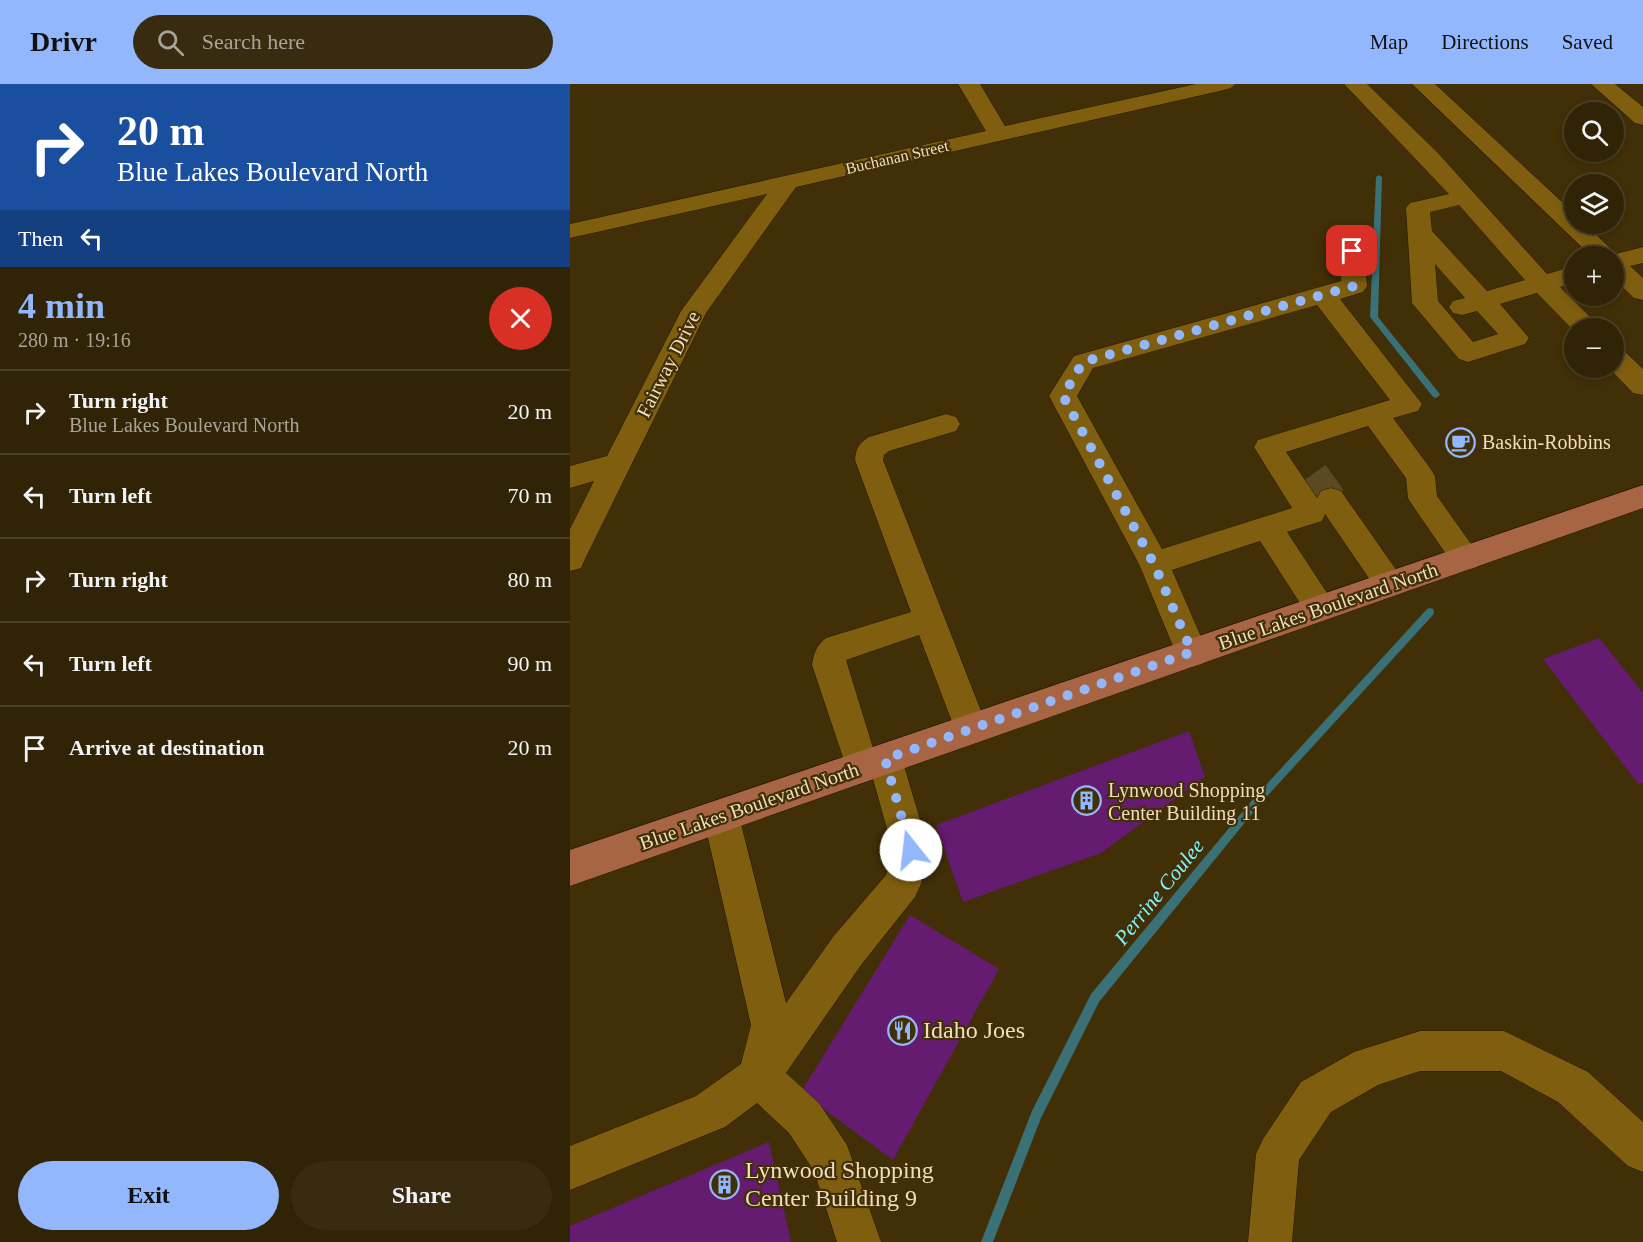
<!DOCTYPE html>
<html lang="en">
<head>
<meta charset="utf-8">
<style>
  body { margin:0; font-family:Georgia,serif; background:#392b0f; color:#f1f3f6; height:100vh; display:flex; flex-direction:column; font-size:22px; white-space:nowrap }
  * { box-sizing:border-box; margin:0 }
  p { font-size:20px; color:#a8a49a }
  .icon { flex:none; width:33px; height:33px; fill:none; stroke:currentColor; stroke-width:2; stroke-linecap:round; stroke-linejoin:round }
  .map { position:relative; flex:1; overflow:hidden }
  .side { display:flex; flex-direction:column; background:#312305; width:570px }
  .side>* { flex:none }
  .guide { background:#1a4fa0; color:#fff; overflow:hidden }
  .fabs { position:absolute; left:994px; top:18px; display:grid; gap:12px }
  .fabs a { display:grid; place-items:center; width:60px; height:60px; border-radius:50%; background:#312305; box-shadow:0 3px 9px #0003,0 0 0 2px #4c4027; font-size:30px }
  .pin { position:absolute; display:grid; place-items:center; width:51px; height:51px; color:#fff; margin:-26px; border-radius:12px; box-shadow:0 3px 9px #0006 }
  .me { position:absolute; width:66px; margin:-33px; rotate:344deg; stroke-linejoin:round; filter:drop-shadow(0 0 4px #0008) }
  .turn { display:flex; align-items:center; gap:21px; height:126px; padding:0 18px; font-size:27px }
  .turn .icon { width:78px; height:78px; stroke-width:2.5 }
  .turn b { display:block; font-size:42px; line-height:51px }
  .then { display:flex; align-items:center; height:57px; padding:0 18px; background:#0003; gap:12px; font-size:22px }
  .round { display:grid; place-items:center; flex:none; width:63px; height:63px; border-radius:32px; background:#392b0f }
  .summary { display:flex; align-items:center; justify-content:space-between; height:102px; padding:0 18px }
  h1 { font-size:36px; font-weight:700; line-height:45px; color:#92b7fd }
  .cta { display:flex; gap:12px; margin-top:auto; padding:12px 18px }
  .cta a { flex:1; height:69px; border-radius:36px; background:#92b7fd; color:#111; font-size:24px; font-weight:700; line-height:69px; text-align:center }
  .cta a+a { background:#392b0f; color:#f1f3f6 }
  ul { padding:0; list-style:none }
  li { display:flex; align-items:center; gap:18px; height:84px; padding:0 18px; border-top:2px solid #4c4027 }
  li div { flex:1 }
  li b { display:block; font-size:22px }
  li em { font-style:normal }
  header { display:flex; align-items:center; gap:36px; box-sizing:border-box; height:84px; padding:0 30px; background:#92b7fd; color:#111 }
  header strong { font-size:28px }
  nav { display:flex; gap:33px; margin-inline-start:auto; font-size:21px }
  .search { width:420px; height:54px; background:#392b0f; display:flex; align-items:center; gap:15px; box-sizing:border-box; padding:0 21px; border-radius:33px; color:#a8a49a; font-size:22px }
  main { display:flex; flex:1; min-height:0 }
  .map>svg:first-child { display:block }
</style>
</head>
<body>
<header>
<strong>Drivr</strong>
<div class="search"><svg class="icon" aria-label="search" viewBox="0 0 24 24"><circle cx="10" cy="10" r="6"/><path d="M15 15l6 6"/></svg>Search here</div>
<nav><a>Map</a><a>Directions</a><a>Saved</a></nav>
</header>
<main>
<section class="side">
<div class="guide">
<div class="turn"><svg class="icon" aria-label="right" viewBox="0 0 24 24"><path d="M7 20v-9h11M14 6l5 5-5 5"/></svg><div><b>20 m</b>Blue Lakes Boulevard North</div></div>
<div class="then">Then<svg class="icon" aria-label="left" viewBox="0 0 24 24"><path d="M17 20v-9H6M10 6l-5 5 5 5"/></svg></div>
</div>
<div class="summary"><div><h1>4 min</h1><p>280 m · 19:16</p></div><a class="round" style="background:#d93025;color:#fff"><svg class="icon" aria-label="close" viewBox="0 0 24 24"><path d="M6 6l12 12M18 6L6 18"/></svg></a></div>
<ul>
<li><svg class="icon" aria-label="right" viewBox="0 0 24 24"><path d="M7 20v-9h11M14 6l5 5-5 5"/></svg><div><b>Turn right</b><p>Blue Lakes Boulevard North</p></div><em>20 m</em></li>
<li><svg class="icon" aria-label="left" viewBox="0 0 24 24"><path d="M17 20v-9H6M10 6l-5 5 5 5"/></svg><div><b>Turn left</b></div><em>70 m</em></li>
<li><svg class="icon" aria-label="right" viewBox="0 0 24 24"><path d="M7 20v-9h11M14 6l5 5-5 5"/></svg><div><b>Turn right</b></div><em>80 m</em></li>
<li><svg class="icon" aria-label="left" viewBox="0 0 24 24"><path d="M17 20v-9H6M10 6l-5 5 5 5"/></svg><div><b>Turn left</b></div><em>90 m</em></li>
<li><svg class="icon" aria-label="arrive" viewBox="0 0 24 24"><path d="M6 21V4h12l-3 4 3 4H6"/></svg><div><b>Arrive at destination</b></div><em>20 m</em></li>
</ul>
<div class="cta"><a>Exit</a><a>Share</a></div>
</section>
<div class="map">
<svg width="1073" height="1158" viewBox="0 0 1073 1158">
  <rect width="100%" height="100%" fill="#412f07"/>
  <g fill="none" stroke-linecap="round" stroke-linejoin="round">
    <g fill="#397176" fill-rule="evenodd">
      <polygon points="809,91 812,93 808,233 869,309 870,311 866,314 863,313 800,233 806,93"/>
      <polygon points="860,524 863,525 864,528 863,531 690,720 529,918 471,1034 423,1158 411,1158 462,1027 521,910 684,714 857,525"/>
    </g>
  </g>
  <g fill="#651b70">
    <polygon points="1029,554 1073,609 1073,699 1069,701 973,575"/>
    <polygon points="619,647 635,693 531,769 393,818 366,741"/>
    <polygon points="340,831 429,885 323,1076 231,1008"/>
    <polygon points="199,1058 221,1158 0,1158 0,1142"/>
  </g>
  <g fill="none" stroke-linecap="round" stroke-linejoin="round">
    <polyline stroke="#5b4922" stroke-width="31" stroke-dasharray="31 16" stroke-linecap="butt" points="743,390 761,415"/>
    <defs>
      <g id="minor">
        <polygon points="388,0 410,0 435,42 626,0 665,0 661,4 654,6 226,103 136,229 15,475 11,484 0,487 0,445 24,397 0,404 0,382 37,372 111,227 197,110 0,154 0,140 416,47"/>
        <path d="M774 0H797L867 68 977 190 1005 182V198L990 203 1025 238 1029 244H1005V248L967 209 930 220 959 254 955 260 898 278 889 275 842 219 836 124 840 119 879 110ZM889 121 955 196 917 207 862 147 860 128ZM865 180 895 214 883 217 879 223 883 229 892 231 907 227 928 250 903 258 868 217Z"/>
        <polygon points="842,0 865,0 1005,130 1005,140 1015,140 1046,170 1073,163 1073,179 1060,182 1073,194 1073,216 1064,214 1044,195 1044,172 1021,172"/>
        <polygon points="1021,0 1045,0 1073,23 1073,41 1065,39"/>
        <path d="M781 143 790 145 793 150 797 202 793 208 770 215 852 320 848 327 823 334 860 384 865 392 867 412 911 474 907 483 896 486 885 483 843 422 838 414 836 394 798 342 716 368 747 414 751 407 761 404 771 407 836 500 831 509 820 513 809 509 755 430 752 437 717 448 761 515 766 524 761 533 750 537 739 533 690 457 602 486 638 569 634 579 622 583 610 579 569 480 479 312 504 272 771 197 769 150 772 145ZM747 221 820 316 688 356 684 363 722 424 592 465 507 312 523 284Z"/>
        <polygon points="1044,263 1053,266 1073,285 1073,311 1063,309 1039,284 1044,284"/>
        <path d="M376 330 386 333 390 340 386 347 319 367 314 371 313 376 418 645 413 656 401 660 389 656 349 551 276 576 303 664 315 659 327 664 332 675 359 766 351 800 345 813 291 881 216 989 249 1019 277 1061 311 1158H267L244 1087 219 1049 187 1019 155 1043 0 1106V1062L126 1012 171 980 181 941 133 732 138 720 151 715 164 720 169 732 216 919 263 853 316 791 323 766 303 695 292 699 280 694 242 581C244 569 246 562 256 554L341 528 285 376C286 364 289 359 299 353Z"/>
        <polygon points="850,947 934,947 1018,988 1073,1038 1073,1088 1058,1082 988,1018 931,987 850,987 808,1001 761,1028 729,1076 722,1158 678,1158 686,1070 693,1055 731,998 784,968"/>
      </g>
      <polygon id="major" points="1073,401 1073,424 0,802 0,766"/>
    </defs>
    <use href="#minor" stroke="#231803" stroke-width="1"/>
    <use href="#major" stroke="#231803" stroke-width="1"/>
    <use href="#minor" fill="#805e0f" fill-rule="evenodd"/>
    <use href="#major" fill="#a86544" fill-rule="evenodd"/>
  </g>
  <g fill="none" stroke-linecap="round" stroke-linejoin="round">
    <polyline stroke="#92b7fd" stroke-width="10" stroke-dasharray="0 18" points="341,766 315,675 622,568 584,480 493,312 513,278 784,202 782,167"/>
  </g>
  <defs>
    <symbol id="cafe-ring" viewBox="-11 -11 22 22"><circle r="9.5" fill="#412f07" stroke="#92b7fd" stroke-width="1.5"/><path d="M-5.5-4.5H6V0H3Q3 3.5 0 3.5H-2.5Q-5.5 3.5-5.5 0ZM3-3.2v2h1.7v-2ZM-6 4.5H4V6H-6Z" fill="#92b7fd"/></symbol>
    <symbol id="building-ring" viewBox="-11 -11 22 22"><circle r="9.5" fill="#412f07" stroke="#92b7fd" stroke-width="1.5"/><path d="M-4-6H4V6H1V3H-1V6H-4ZM-2.5-4.3h1.7v1.8h-1.7ZM.8-4.3h1.7v1.8H.8ZM-2.5-1h1.7V.8h-1.7ZM.8-1h1.7V.8H.8Z" fill="#92b7fd"/></symbol>
    <symbol id="restaurant-ring" viewBox="-11 -11 22 22"><circle r="9.5" fill="#412f07" stroke="#92b7fd" stroke-width="1.5"/><path d="M-5-6h1v4h1v-4h1v4h1v-4h1v5L-1.5 .5V6h-2V.5L-5-1ZM5-6V6H3V1.5H1.5Q1.5-4 5-6Z" fill="#92b7fd"/></symbol>
  </defs>
  <g fill-rule="evenodd">
    <use href="#cafe-ring" x="874" y="342" width="33" height="33"/>
    <use href="#building-ring" x="500" y="700" width="33" height="33"/>
    <use href="#restaurant-ring" x="316" y="930" width="33" height="33"/>
    <use href="#building-ring" x="138" y="1084" width="33" height="33"/>
  </g>
  <g text-anchor="middle" dominant-baseline="central" stroke-width="4.5" stroke-linejoin="round" paint-order="stroke">
    <g font-size="16" fill="#f1debc" stroke="#412f07">
      <text transform="translate(327 73) rotate(-13)">Buchanan Street</text>
    </g>
    <g font-size="20" fill="#f1debc" stroke="#412f07">
      <text transform="translate(98 280) rotate(-63)">Fairway Drive</text>
      <text transform="translate(758 522) rotate(-19)">Blue Lakes Boulevard North</text>
      <text transform="translate(179 722) rotate(-19)">Blue Lakes Boulevard North</text>
    </g>
    <g font-size="20" fill="#f1debc" stroke="#412f07" text-anchor="start">
      <text x="912" y="358">Baskin-Robbins</text>
      <text x="538" y="706">Lynwood Shopping<tspan x="538" dy="23">Center Building 11</tspan></text>
    </g>
    <g font-size="21" font-style="italic" fill="#7ff5fe" stroke="#412f07">
      <text transform="translate(589 808) rotate(-51)">Perrine Coulee</text>
    </g>
    <g font-size="24" fill="#f1debc" stroke="#412f07" text-anchor="start">
      <text x="353" y="946">Idaho Joes</text>
      <text x="175" y="1086">Lynwood Shopping<tspan x="175" dy="28">Center Building 9</tspan></text>
    </g>
  </g>
</svg>
<div class="fabs">
<a><svg class="icon" aria-label="search" viewBox="0 0 24 24"><circle cx="10" cy="10" r="6"/><path d="M15 15l6 6"/></svg></a>
<a><svg class="icon" aria-label="layers" viewBox="0 0 24 24"><path d="M12 4l9 5-9 5-9-5zM3 14l9 5 9-5"/></svg></a>
<a>+</a>
<a>−</a>
</div>
<div class="pin" style="left:782px;top:167px;background:#d93025"><svg class="icon" aria-label="arrive" viewBox="0 0 24 24"><path d="M6 21V4h12l-3 4 3 4H6"/></svg></div>
<svg class="me" style="left:341px;top:766px" viewBox="-20 -20 40 40"><circle r="19" fill="#fff"/><path d="M0-13L10 11 0 6-10 11z" fill="#92b7fd"/></svg>
</div>
</main>
</body>
</html>
